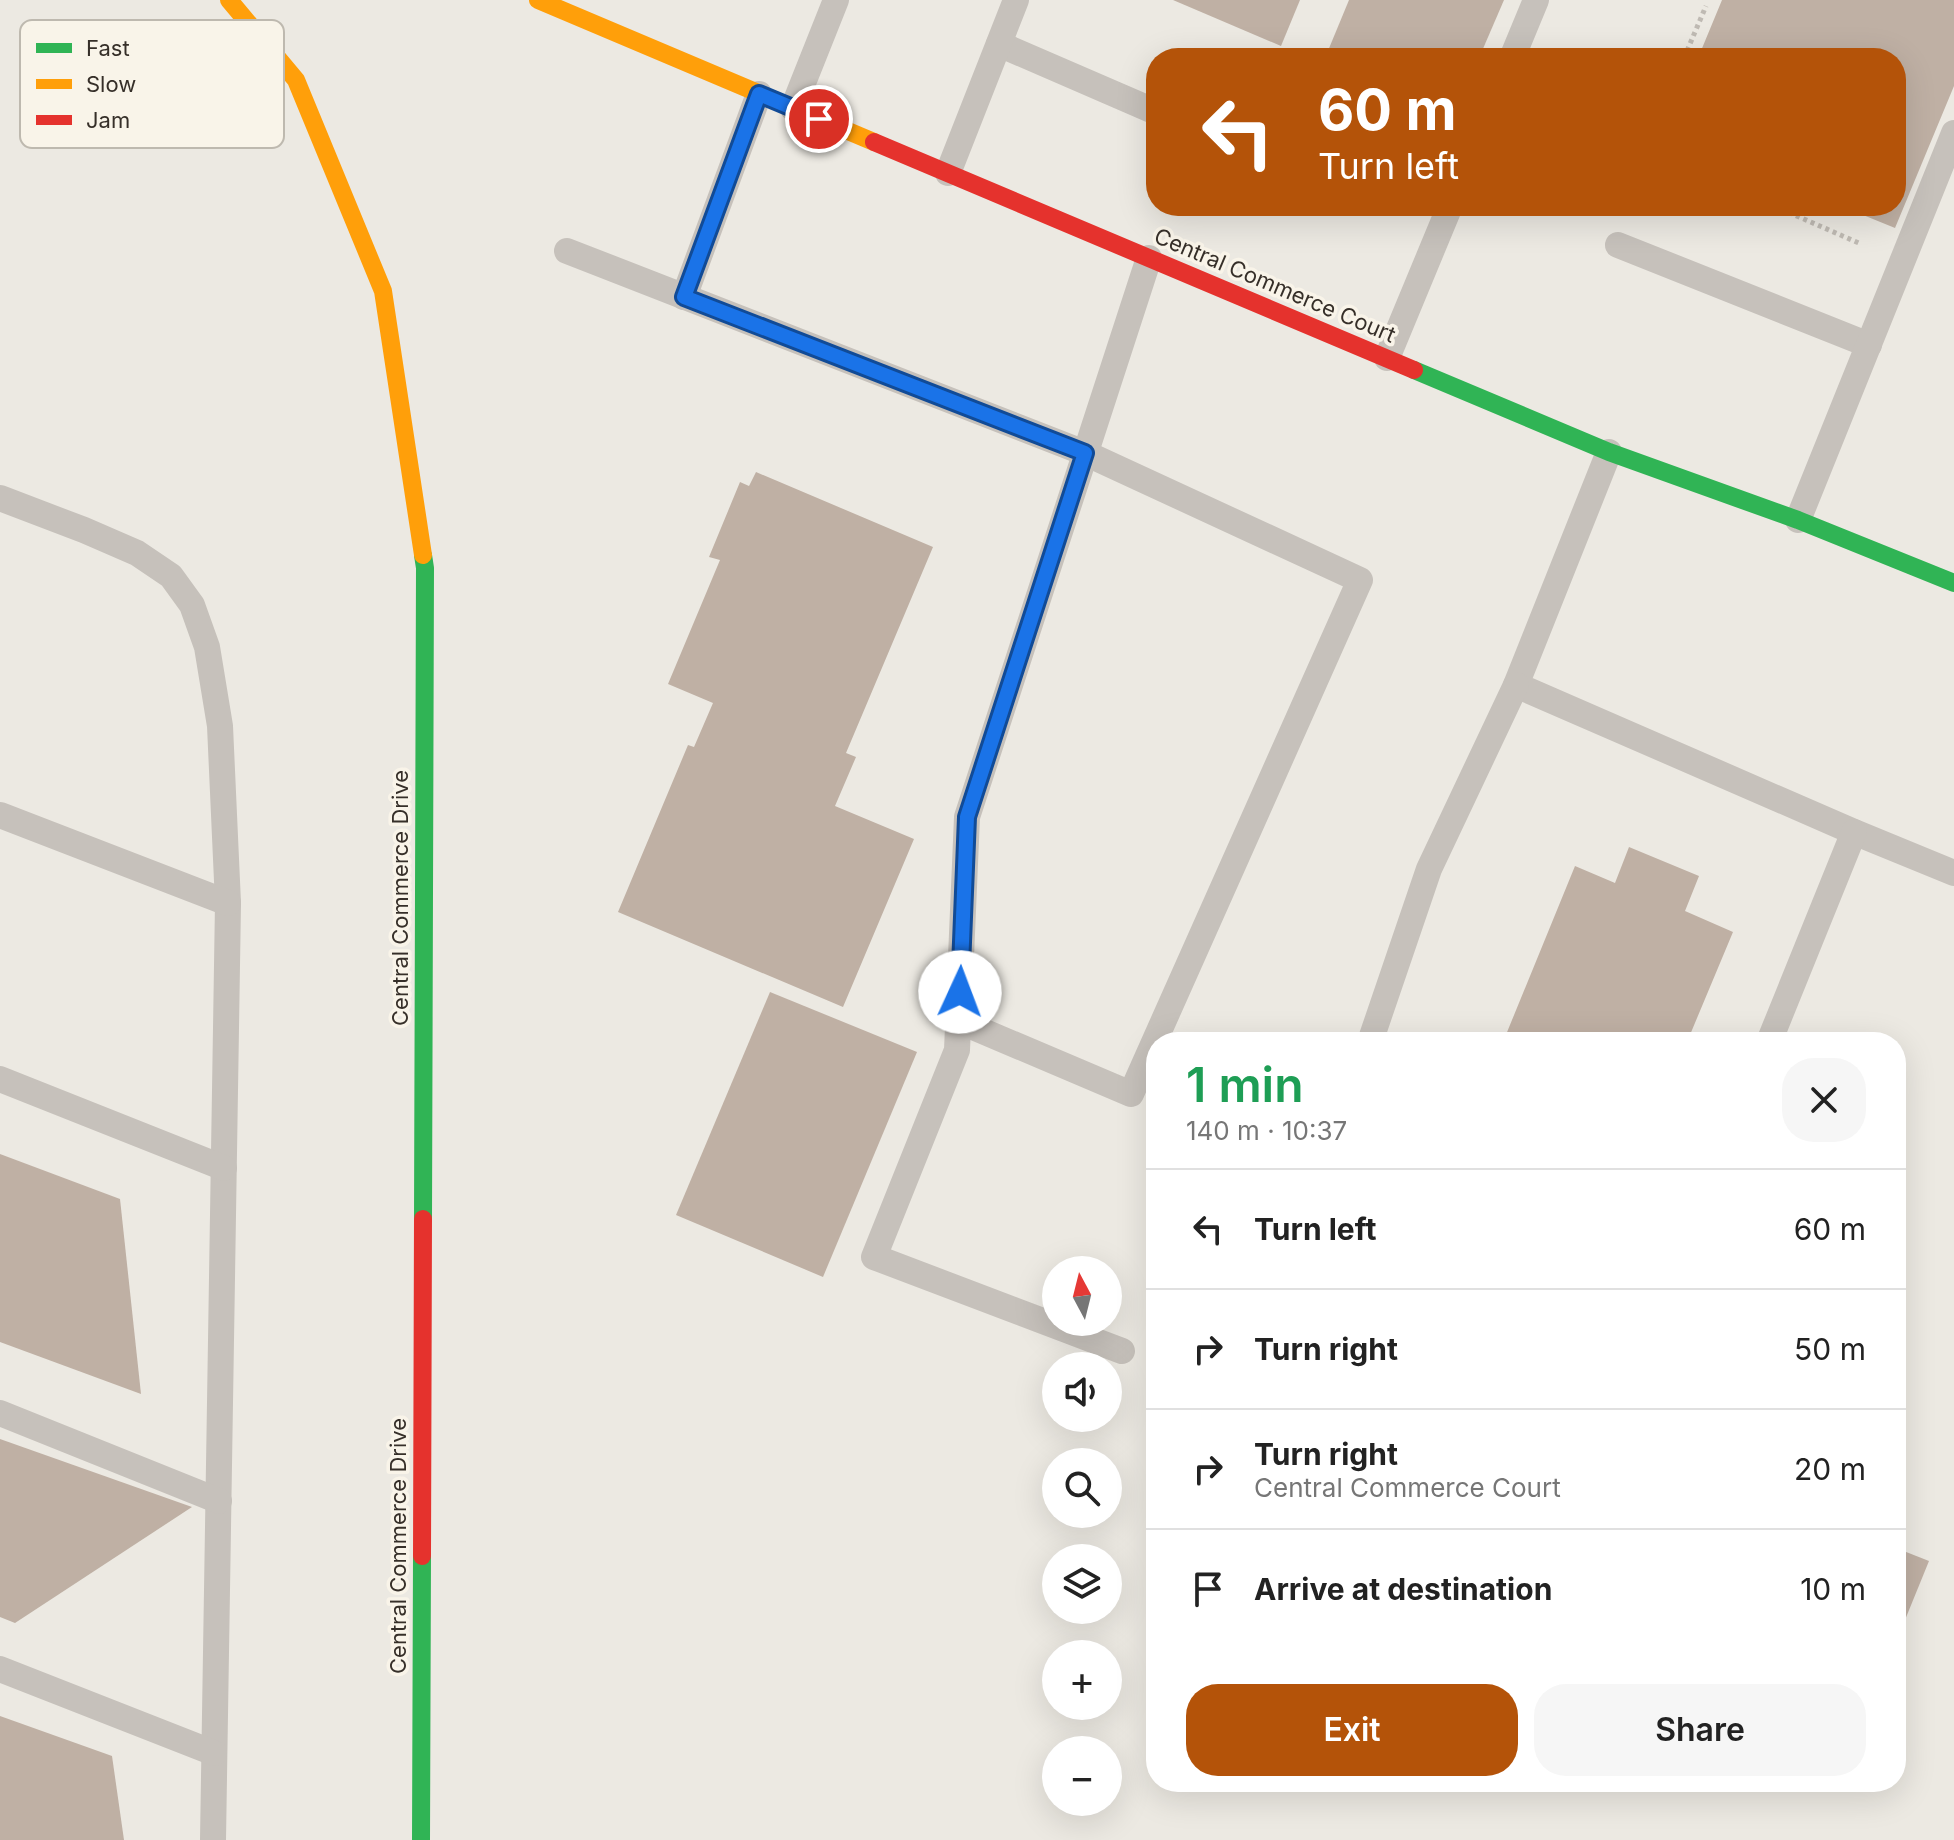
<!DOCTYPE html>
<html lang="en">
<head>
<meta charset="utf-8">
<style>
  body { margin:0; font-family:Inter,sans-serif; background:#f6f6f6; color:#222; height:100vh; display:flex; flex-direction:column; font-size:30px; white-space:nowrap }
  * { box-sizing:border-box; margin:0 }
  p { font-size:26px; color:#767676 }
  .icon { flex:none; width:44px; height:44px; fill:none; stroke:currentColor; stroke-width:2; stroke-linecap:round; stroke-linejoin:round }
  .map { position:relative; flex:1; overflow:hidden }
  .details { position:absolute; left:1146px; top:1032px; width:760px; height:760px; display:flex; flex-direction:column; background:#fff; border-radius:32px; box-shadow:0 8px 32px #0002 }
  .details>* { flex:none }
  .top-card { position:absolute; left:1146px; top:48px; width:760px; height:168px; border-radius:32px; box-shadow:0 8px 32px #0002; background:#b45309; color:#fff; overflow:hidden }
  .needle { width:52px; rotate:353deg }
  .controls { position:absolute; left:1042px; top:1256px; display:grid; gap:16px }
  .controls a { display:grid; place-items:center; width:80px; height:80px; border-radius:50%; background:#fff; box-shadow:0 8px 32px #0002; font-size:40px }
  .pin { position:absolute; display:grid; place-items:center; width:68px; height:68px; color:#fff; margin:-34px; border:4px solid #fff; border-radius:50%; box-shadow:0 2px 8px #0007 }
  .me { position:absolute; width:88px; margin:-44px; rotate:2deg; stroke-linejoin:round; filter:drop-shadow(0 0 6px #0008) }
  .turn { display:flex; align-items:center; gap:28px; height:168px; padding:0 40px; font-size:36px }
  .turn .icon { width:104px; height:104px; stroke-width:2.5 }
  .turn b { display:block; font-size:56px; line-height:68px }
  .round { display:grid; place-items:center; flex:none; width:84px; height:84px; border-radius:32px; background:#f6f6f6 }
  .overview { display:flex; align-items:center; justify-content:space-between; height:136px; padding:0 40px }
  h1 { font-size:48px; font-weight:600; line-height:60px; color:#1e9e55 }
  .button { display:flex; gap:16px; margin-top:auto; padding:16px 40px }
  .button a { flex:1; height:92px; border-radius:32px; background:#b45309; color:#fff; font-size:32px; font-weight:600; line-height:92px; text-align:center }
  .button a+a { background:#f6f6f6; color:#222 }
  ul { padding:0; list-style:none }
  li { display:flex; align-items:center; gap:24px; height:120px; padding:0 40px; border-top:2px solid #e0e0e0 }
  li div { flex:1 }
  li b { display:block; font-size:30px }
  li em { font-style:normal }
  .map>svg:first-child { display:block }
</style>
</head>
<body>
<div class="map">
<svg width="1954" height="1840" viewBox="0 0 1954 1840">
  <rect width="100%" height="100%" fill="#ece9e2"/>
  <g fill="#bfb0a4">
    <polygon points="1173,0 1300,0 1281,46"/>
    <polygon points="1349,0 1504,0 1479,58 1325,58"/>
    <polygon points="1722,0 1954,0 1954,86 1895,228 1841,206 1896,206 1896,58 1698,58"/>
    <polygon points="756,472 933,547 846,753 856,757 835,806 914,839 843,1007 618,912 688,745 694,747 713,703 668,684 720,560 709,557 740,482 749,486"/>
    <polygon points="1629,847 1699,876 1685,911 1733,932 1687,1042 1503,1042 1575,866 1615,883"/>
    <polygon points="770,992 917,1052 823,1277 676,1215"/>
    <polygon points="0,1154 120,1199 141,1394 0,1342"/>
    <polygon points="0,1439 192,1507 15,1623 0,1617"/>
    <polygon points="1896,1548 1929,1561 1896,1642"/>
    <polygon points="0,1716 112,1756 124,1840 0,1840"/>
  </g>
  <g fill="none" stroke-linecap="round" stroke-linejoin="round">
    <g stroke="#bfbab3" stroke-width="5" stroke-dasharray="4 4" stroke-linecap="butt">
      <polyline points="1684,58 1706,6"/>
      <polyline points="1774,206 1861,244"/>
    </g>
    <g stroke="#c6c1bb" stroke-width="26">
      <polyline points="999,44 1156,112"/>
      <polyline points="1512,58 1536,0"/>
      <polyline points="793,108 836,0"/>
      <polyline points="948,173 1016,0"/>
      <polyline points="1618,245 1869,345"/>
      <polyline points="567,251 1085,453 1360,580 1131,1094 959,1021"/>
      <polyline points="684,297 759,94"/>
      <polyline points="1387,358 1450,206"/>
      <polyline points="1609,452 1516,685 1854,832 1954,873"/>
      <polyline points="0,498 84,530 137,553 171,576 192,605 207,647 220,726 228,903 213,1840"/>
      <polyline points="1798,520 1954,133"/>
      <polyline points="0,815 228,903"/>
      <polyline points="1370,1042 1429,869 1516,685"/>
      <polyline points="1769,1042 1854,832"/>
      <polyline points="0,1079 224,1168"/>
      <polyline points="1122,1351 874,1257 957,1050 967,817 1149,258"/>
      <polyline points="0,1413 219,1501"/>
      <polyline points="0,1669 214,1753"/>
    </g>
    <g stroke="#30b455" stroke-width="18">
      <polyline points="1414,370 1609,452 1798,520 1954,583"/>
      <polyline points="423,1219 425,568 423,555"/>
      <polyline points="421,1840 422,1556"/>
    </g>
    <g stroke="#ff9f0a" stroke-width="18">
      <polyline points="229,0 296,80 383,291 423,555"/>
      <polyline points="538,0 874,142"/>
    </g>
    <g stroke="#e5322d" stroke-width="18">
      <polyline points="874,142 1414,370"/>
      <polyline points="422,1556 423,1219"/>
    </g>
  </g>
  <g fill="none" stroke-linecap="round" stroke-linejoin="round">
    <defs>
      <polyline id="route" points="819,119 759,94 684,297 1085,453 967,817 960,992"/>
    </defs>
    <use href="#route" stroke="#114b97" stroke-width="20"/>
    <use href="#route" stroke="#1a73e8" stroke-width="14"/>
  </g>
  <g text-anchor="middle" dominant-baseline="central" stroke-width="7" stroke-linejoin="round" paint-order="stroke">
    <g font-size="22" fill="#362f29" stroke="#f9f4e9">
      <text transform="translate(1275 285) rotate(23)">Central Commerce Court</text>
      <text transform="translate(400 898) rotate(-90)">Central Commerce Drive</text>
      <text transform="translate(398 1546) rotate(-90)">Central Commerce Drive</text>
    </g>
  </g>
  <rect x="20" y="20" width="264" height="128" rx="12" fill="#f9f4e9" stroke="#beb9af" stroke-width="2"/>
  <rect x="36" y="43" width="36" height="10" fill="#30b455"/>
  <rect x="36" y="79" width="36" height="10" fill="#ff9f0a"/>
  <rect x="36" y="115" width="36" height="10" fill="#e5322d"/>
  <g font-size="22" fill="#362f29">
    <text x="86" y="56">Fast</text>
    <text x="86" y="92">Slow</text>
    <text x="86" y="128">Jam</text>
  </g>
</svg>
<div class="controls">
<a><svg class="needle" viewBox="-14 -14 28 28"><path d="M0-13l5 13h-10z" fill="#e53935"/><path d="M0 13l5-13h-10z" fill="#767676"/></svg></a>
<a><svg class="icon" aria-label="sound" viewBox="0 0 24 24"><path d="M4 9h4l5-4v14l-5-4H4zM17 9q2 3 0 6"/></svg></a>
<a><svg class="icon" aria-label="search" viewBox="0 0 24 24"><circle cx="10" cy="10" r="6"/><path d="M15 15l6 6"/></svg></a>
<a><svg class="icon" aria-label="layers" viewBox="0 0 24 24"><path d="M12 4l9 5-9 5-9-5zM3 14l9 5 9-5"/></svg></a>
<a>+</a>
<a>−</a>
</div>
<div class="pin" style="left:819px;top:119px;background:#d93025"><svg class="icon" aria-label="arrive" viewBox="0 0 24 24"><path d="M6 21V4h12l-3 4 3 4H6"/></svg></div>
<svg class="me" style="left:960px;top:992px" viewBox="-20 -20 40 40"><circle r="19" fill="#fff"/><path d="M0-13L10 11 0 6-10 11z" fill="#1a73e8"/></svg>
<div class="top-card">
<div class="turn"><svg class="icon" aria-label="left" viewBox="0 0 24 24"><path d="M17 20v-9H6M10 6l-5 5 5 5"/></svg><div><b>60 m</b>Turn left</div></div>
</div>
<section class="details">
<div class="overview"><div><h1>1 min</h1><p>140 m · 10:37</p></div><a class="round"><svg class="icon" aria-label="close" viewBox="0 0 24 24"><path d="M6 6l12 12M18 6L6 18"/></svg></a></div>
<ul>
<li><svg class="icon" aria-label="left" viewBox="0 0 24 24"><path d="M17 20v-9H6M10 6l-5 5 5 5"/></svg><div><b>Turn left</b></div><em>60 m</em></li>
<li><svg class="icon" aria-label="right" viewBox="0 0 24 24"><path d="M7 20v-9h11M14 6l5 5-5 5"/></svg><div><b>Turn right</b></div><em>50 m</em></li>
<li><svg class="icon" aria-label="right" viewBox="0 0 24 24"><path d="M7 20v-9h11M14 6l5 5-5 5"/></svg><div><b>Turn right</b><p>Central Commerce Court</p></div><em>20 m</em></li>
<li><svg class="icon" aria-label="arrive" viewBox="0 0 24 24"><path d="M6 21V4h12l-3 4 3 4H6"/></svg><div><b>Arrive at destination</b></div><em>10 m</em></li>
</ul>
<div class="button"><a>Exit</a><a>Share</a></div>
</section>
</div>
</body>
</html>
